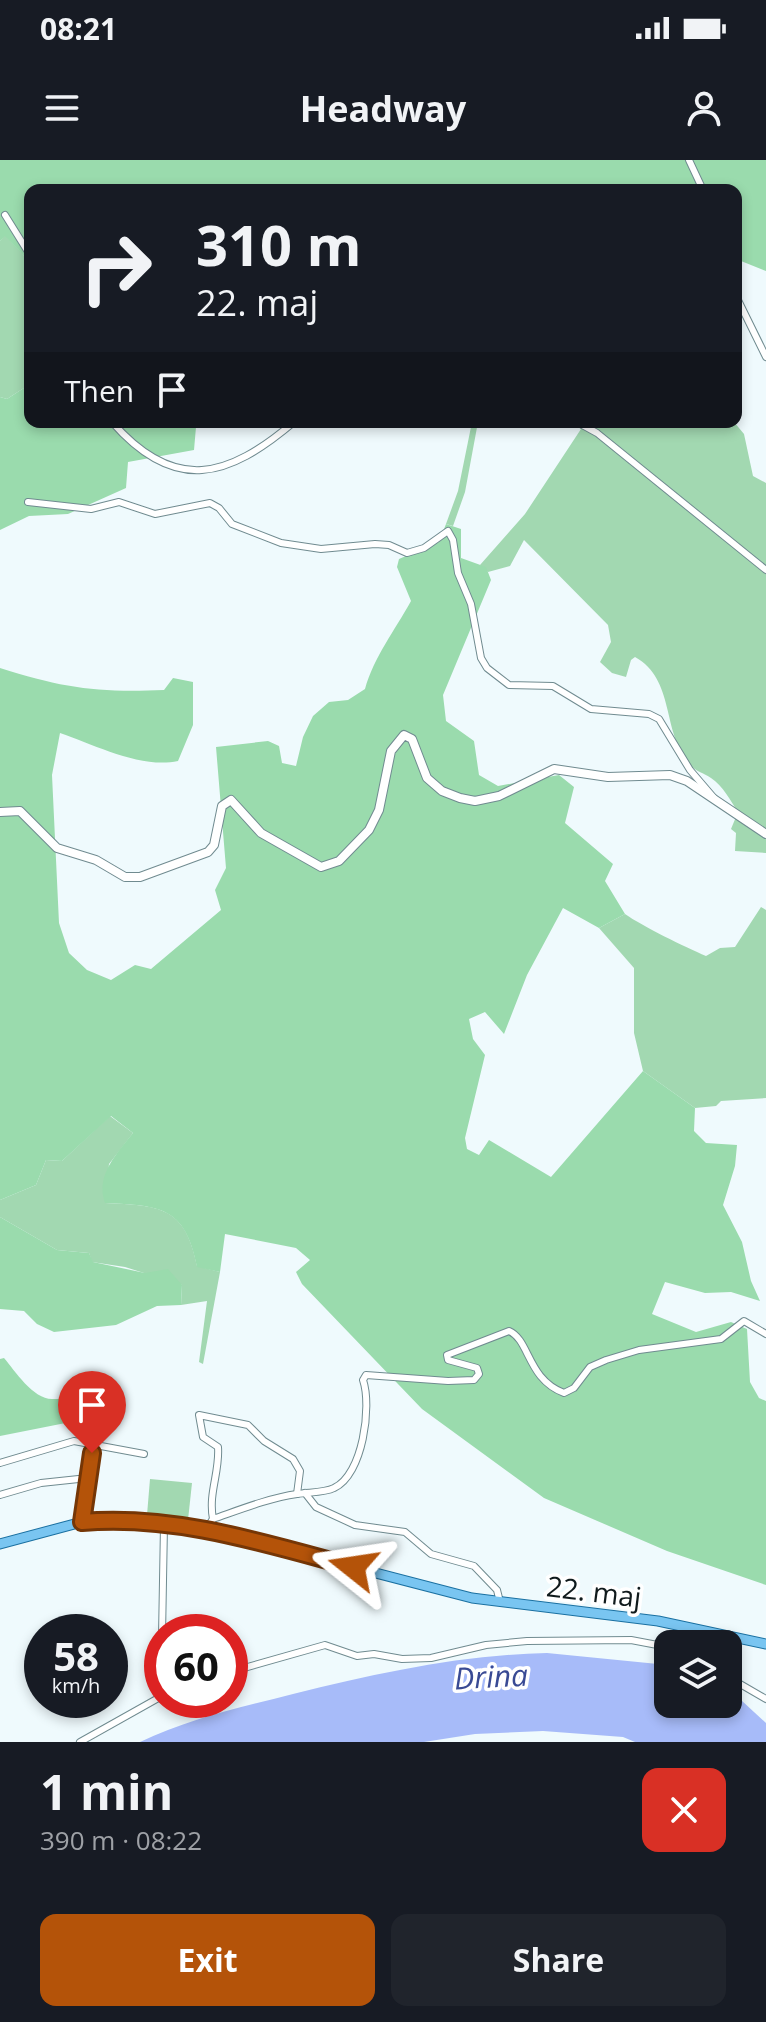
<!DOCTYPE html>
<html lang="en">
<head>
<meta charset="utf-8">
<style>
  body { margin:0; font-family:"Open Sans",sans-serif; background:#20242c; color:#f1f3f6; height:100vh; display:flex; flex-direction:column; font-size:30px; white-space:nowrap }
  * { box-sizing:border-box; margin:0 }
  p { font-size:26px; color:#9ea1a6 }
  .icon { flex:none; width:44px; height:44px; fill:none; stroke:currentColor; stroke-width:2; stroke-linecap:round; stroke-linejoin:round }
  .map { position:relative; height:1582px; overflow:hidden }
  .side { display:flex; flex-direction:column; background:#171b24; flex:1 }
  .side>* { flex:none }
  .guide { position:absolute; left:24px; top:24px; width:718px; height:244px; border-radius:16px; box-shadow:0 4px 12px #0003; background:#171b24; color:#f1f3f6; overflow:hidden }
  .buttons { position:absolute; left:654px; top:1470px; display:grid; gap:16px }
  .buttons a { display:grid; place-items:center; width:88px; height:88px; border-radius:16px; background:#171b24; box-shadow:0 4px 12px #0003; font-size:40px }
  .speed { position:absolute; left:24px; top:1454px; display:flex; gap:16px; font-size:40px; font-weight:700; text-align:center }
  .speed>* { display:grid; place-content:center; width:104px; height:104px; border-radius:50%; background:#171b24; box-shadow:0 4px 12px #0003; line-height:1 }
  .speed small { font-size:20px; font-weight:400 }
  .speed .limit { border:12px solid #d22; background:#fff; color:#111 }
  .pin { position:absolute; display:grid; place-items:center; width:68px; height:68px; color:#fff; margin:-82px -34px; border-radius:50% 50% 50% 0; rotate:-45deg; box-shadow:0 0 8px #0007 }
  .pin .icon { rotate:45deg }
  .me { position:absolute; width:88px; margin:-44px; rotate:285deg; stroke-linejoin:round; filter:drop-shadow(0 0 6px #0008) }
  .turn { display:flex; align-items:center; gap:28px; height:168px; padding:0 40px; font-size:36px }
  .turn .icon { width:104px; height:104px; stroke-width:2.5 }
  .turn b { display:block; font-size:56px; line-height:68px }
  .then { display:flex; align-items:center; height:76px; padding:0 40px; background:#0003; gap:16px; font-size:30px }
  .round { display:grid; place-items:center; flex:none; width:84px; height:84px; border-radius:16px; background:#20242c }
  .headline { display:flex; align-items:center; justify-content:space-between; height:136px; padding:0 40px }
  h1 { font-size:48px; font-weight:700; line-height:60px }
  .button { display:flex; gap:16px; margin-top:auto; padding:16px 40px }
  .button a { flex:1; height:92px; border-radius:16px; background:#b45309; color:#fff; font-size:32px; font-weight:700; line-height:92px; text-align:center }
  .button a+a { background:#20242c; color:#f1f3f6 }
  .status { display:flex; justify-content:space-between; align-items:center; height:56px; padding:0 40px; background:#171b24; direction:ltr }
  .status svg { height:22px; fill:currentColor }
  header { display:flex; justify-content:space-between; align-items:center; height:104px; padding:0 40px; background:#171b24; font-size:36px; font-weight:700 }
  .map>svg:first-child { display:block }
</style>
</head>
<body>
<div class="status"><b>08:21</b><svg viewBox="0 0 49 12"><path d="M0 12V9h3v3zM5 12V6h3v6zM10 12V3h3v9zM15 12V0h3v12zM26 1h20v11H26zM47 4h2v5h-2z"/></svg></div>
<header><svg class="icon" aria-label="menu" viewBox="0 0 24 24"><path d="M4 6h16M4 12h16M4 18h16"/></svg>Headway<svg class="icon" aria-label="person" viewBox="0 0 24 24"><circle cx="12" cy="8" r="4"/><path d="M4 21q1-7 8-7t8 7"/></svg></header>
<div class="map">
<svg width="766" height="1582" viewBox="0 0 766 1582">
  <rect width="100%" height="100%" fill="#effafd"/>
  <g fill="#a2d8b1">
    <polygon points="5,75 30,102 30,224 7,239 0,237 0,81"/>
    <polygon points="472,262 478,262 465,332 453,366 446,364 458,331"/>
    <path d="M570 262H734L744 274 753 316 766 323V693L735 691 736 673 731 669 738 652C730 640 723 626 711 618 704 613 695 611 690 605 661 572 676 520 635 497L631 500 626 517 612 513 600 502 611 482 608 465 524 380 510 406 488 412 480 405 525 354 581 269Z"/>
    <path d="M761 747 766 750V938L721 941 716 946 695 948 643 911 634 873V808L599 768 625 754C642 766 685 787 706 796L720 788 735 787Z"/>
    <path d="M110 956 133 973 109 1004 105 1043C159 1046 185 1045 197 1106L220 1112 203 1204 199 1202 207 1141 181 1145 182 1125 125 1107 92 1102 89 1093 57 1090 0 1057V1040L36 1025 46 1000 62 1001Z"/>
    <polygon points="150,1319 192,1323 188,1360 147,1355"/>
  </g>
  <g fill="#9adbad">
    <polygon points="0,0 766,0 766,111 736,99 736,30 30,30 30,102 5,76 0,81"/>
    <polygon points="30,224 30,262 120,262 124,265 186,262 196,267 194,290 128,302 126,328 68,354 29,356 0,370 0,237 7,239"/>
    <path d="M446 364 461 369V398L486 407 491 420 443 535 446 561 474 581 479 615 498 626 559 615 574 627 565 663 613 704 605 721 625 754 599 768 563 748 527 815 504 874 485 852 469 859 473 879 485 895 465 978 467 989 479 995 489 980 551 1017 643 911 695 948 694 971 706 983 737 985 735 1006 723 1045 742 1082 751 1121 760 1141 731 1132 705 1133 665 1122 652 1154 696 1172 731 1162 747 1169 750 1222 759 1238 766 1241V1425L667 1391 544 1338 422 1249 302 1124 296 1112 310 1100 296 1088 225 1074 220 1112 197 1107C185 1045 159 1046 105 1043 95 1016 117 993 133 973L111 956 62 1001 46 1000 36 1025 0 1040V508C63 528 98 533 164 530L173 518 193 522V565L178 601C141 609 95 585 60 573L52 615 59 763 69 793 87 810 111 820 135 805 151 809 221 750 215 730 226 708 216 587 268 581 279 586 282 603 296 606 303 577 313 556 329 542 348 540 365 529C374 497 395 470 411 441L397 407 399 399 439 382Z"/>
    <polygon points="0,1057 57,1090 89,1093 93,1102 145,1113 168,1109 182,1125 181,1145 157,1146 116,1165 54,1172 37,1164 24,1151 0,1149"/>
    <path d="M4 1198C15 1211 33 1239 52 1239 87 1240 79 1224 119 1243L116 1253 0 1276V1199Z"/>
  </g>
  <path fill="#a7bbf9" d="M547 1493 668 1505V1544H728V1528L766 1563V1582H635L623 1577 543 1571 475 1574 424 1582H140C188 1559 242 1547 293 1534 378 1513 460 1495 547 1493Z"/>
  <g fill="none" stroke-linecap="round" stroke-linejoin="round">
    <defs>
      <g id="minor">
        <polyline points="689,0 703,30"/>
        <polyline points="5,55 30,95"/>
        <polyline points="736,136 766,197"/>
        <path d="M112 262C175 334 228 318 294 262"/>
        <polyline points="577,262 597,273 766,410"/>
        <polyline points="28,342 91,349 119,342 155,354 210,343 219,348 232,364 281,383 321,389 375,384 389,385 407,393 424,388 448,371 453,380 458,413 471,444 481,498 487,508 509,525 553,526 591,549 649,554 659,559 690,610 714,638"/>
        <polyline points="0,1303 74,1281 144,1294"/>
        <polyline points="305,1333 316,1347 355,1365 405,1372 431,1394 474,1406 497,1430 500,1442"/>
        <polyline points="0,1335 41,1323 88,1318"/>
        <path d="M213 1359C208 1333 220 1312 218 1287L203 1277 199 1255 248 1265 264 1281 293 1299 300 1311 297 1334"/>
        <polyline points="82,1362 93,1284"/>
        <path d="M206 1369 213 1359C239 1350 269 1338 297 1334 308 1332 324 1333 334 1328 363 1315 372 1246 363 1220L366 1215 448 1221 474 1220 479 1214 477 1208 448 1200 447 1195 509 1171C530 1180 527 1219 564 1233L574 1228 590 1207 606 1200 639 1190 721 1179 744 1161 766 1174"/>
        <polyline points="162,1476 164,1365"/>
        <polyline points="230,1512 325,1485 357,1496 374,1494 402,1499 431,1498 486,1485 527,1481 631,1480 668,1487"/>
        <polyline points="728,1517 766,1539"/>
        <polyline points="80,1582 162,1536"/>
      </g>
      <polyline id="secondary" points="0,652 20,651 57,688 96,700 125,717 140,717 208,692 214,685 222,646 231,640 261,673 321,707 339,701 369,670 379,650 391,591 404,575 412,579 427,618 442,631 460,638 475,641 499,636 554,609 608,617 670,615 687,621 766,674"/>
      <polyline id="primary" points="0,1384 82,1362 114,1359 206,1369 472,1438 658,1461 766,1484"/>
    </defs>
    <use href="#minor" stroke="#708b90" stroke-width="8"/>
    <use href="#secondary" stroke="#708b90" stroke-width="10"/>
    <use href="#primary" stroke="#1a70a1" stroke-width="11"/>
    <use href="#minor" stroke="#fff" stroke-width="6"/>
    <use href="#secondary" stroke="#fff" stroke-width="8"/>
    <use href="#primary" stroke="#79c5f1" stroke-width="9"/>
  </g>
  <g fill="none" stroke-linecap="round" stroke-linejoin="round">
    <defs>
      <path id="route" d="M92 1293 82 1362C174 1354 264 1383 353 1407"/>
    </defs>
    <use href="#route" stroke="#753606" stroke-width="20"/>
    <use href="#route" stroke="#b45309" stroke-width="14"/>
  </g>
  <g text-anchor="middle" dominant-baseline="central" stroke-width="7" stroke-linejoin="round" paint-order="stroke">
    <g font-size="28" fill="#101a1c" stroke="#fff">
      <text transform="translate(594 1431) rotate(7)">22. maj</text>
    </g>
    <g font-size="30" font-style="italic" fill="#394a94" stroke="#fff">
      <text transform="translate(491 1516) rotate(-3)">Drina</text>
    </g>
  </g>
</svg>
<div class="buttons">
<a><svg class="icon" aria-label="layers" viewBox="0 0 24 24"><path d="M12 4l9 5-9 5-9-5zM3 14l9 5 9-5"/></svg></a>
</div>
<div class="speed"><div>58<small>km/h</small></div><div class="limit">60</div></div>
<div class="pin" style="left:92px;top:1293px;background:#d93025"><svg class="icon" aria-label="arrive" viewBox="0 0 24 24"><path d="M6 21V4h12l-3 4 3 4H6"/></svg></div>
<svg class="me" style="left:353px;top:1407px" viewBox="-20 -20 40 40"><path d="M0-17L14 15 0 8-14 15z" fill="#b45309" stroke="#fff" stroke-width="4"/></svg>
<div class="guide">
<div class="turn"><svg class="icon" aria-label="right" viewBox="0 0 24 24"><path d="M7 20v-9h11M14 6l5 5-5 5"/></svg><div><b>310 m</b>22. maj</div></div>
<div class="then">Then<svg class="icon" aria-label="arrive" viewBox="0 0 24 24"><path d="M6 21V4h12l-3 4 3 4H6"/></svg></div>
</div>
</div>
<section class="side">
<div class="headline"><div><h1>1 min</h1><p>390 m · 08:22</p></div><a class="round" style="background:#d93025;color:#fff"><svg class="icon" aria-label="close" viewBox="0 0 24 24"><path d="M6 6l12 12M18 6L6 18"/></svg></a></div>
<div class="button"><a>Exit</a><a>Share</a></div>
</section>
</body>
</html>
